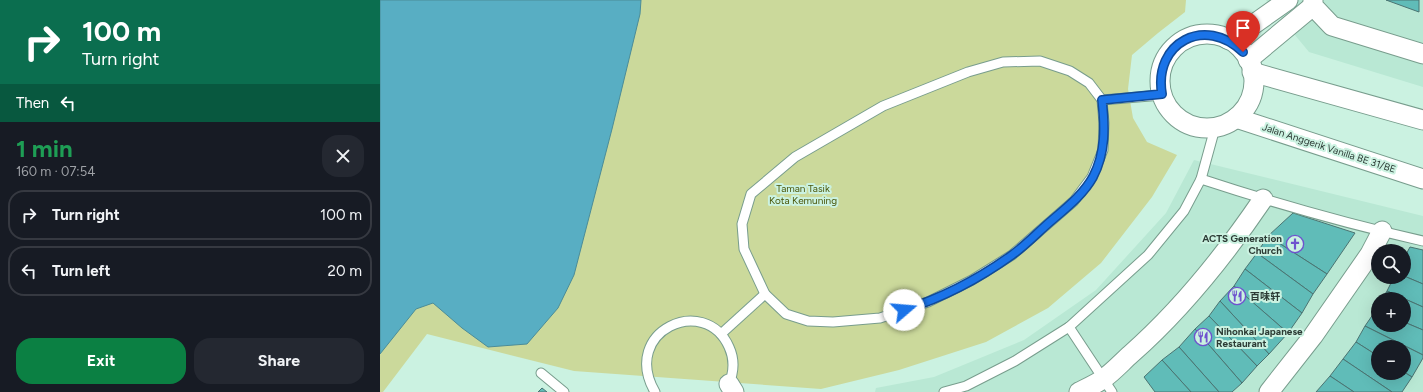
<!DOCTYPE html>
<html lang="en">
<head>
<meta charset="utf-8">
<style>
  body { margin:0; font-family:Figtree,"Noto Sans SC",sans-serif; background:#242831; color:#f1f3f6; height:100vh; display:flex; flex-direction:column; font-size:15px; white-space:nowrap }
  * { box-sizing:border-box; margin:0 }
  p { font-size:13px; color:#9ea1a6 }
  .icon { flex:none; width:22px; height:22px; fill:none; stroke:currentColor; stroke-width:2; stroke-linecap:round; stroke-linejoin:round }
  .map { position:relative; flex:1; overflow:hidden }
  .details { display:flex; flex-direction:column; background:#171b24; width:380px }
  .details>* { flex:none }
  .top-card { background:#0b6e4f; color:#fff; overflow:hidden }
  .buttons { position:absolute; left:991px; top:244px; display:grid; gap:8px }
  .buttons a { display:grid; place-items:center; width:40px; height:40px; border-radius:50%; background:#171b24; box-shadow:0 4px 16px #0002; font-size:20px }
  .pin { position:absolute; display:grid; place-items:center; width:34px; height:34px; color:#fff; margin:-41px -17px; border-radius:50% 50% 50% 0; rotate:-45deg; box-shadow:0 0 4px #0007 }
  .pin .icon { rotate:45deg }
  .me { position:absolute; width:44px; margin:-22px; rotate:72deg; stroke-linejoin:round; filter:drop-shadow(0 0 3px #0008) }
  .turn { display:flex; align-items:center; gap:14px; height:84px; padding:0 16px; font-size:18px }
  .turn .icon { width:52px; height:52px; stroke-width:2.5 }
  .turn b { display:block; font-size:28px; line-height:34px }
  .then { display:flex; align-items:center; height:38px; padding:0 16px; background:#0003; gap:8px; font-size:15px }
  .round { display:grid; place-items:center; flex:none; width:42px; height:42px; border-radius:16px; background:#242831 }
  .summary { display:flex; align-items:center; justify-content:space-between; height:68px; padding:0 16px }
  h1 { font-size:24px; font-weight:700; line-height:30px; color:#1e9e55 }
  .action { display:flex; gap:8px; margin-top:auto; padding:8px 16px }
  .action a { flex:1; height:46px; border-radius:16px; background:#0b8043; color:#fff; font-size:16px; font-weight:700; line-height:46px; text-align:center }
  .action a+a { background:#242831; color:#f1f3f6 }
  ul { padding:0; list-style:none }
  li { display:flex; align-items:center; gap:12px; height:50px; margin:0 8px 6px; padding:0 8px; border:2px solid #363941; border-radius:16px }
  li div { flex:1 }
  li b { display:block; font-size:15px }
  li em { font-style:normal }
  main { display:flex; flex:1; min-height:0 }
  .map>svg:first-child { display:block }
</style>
</head>
<body>
<main>
<section class="details">
<div class="top-card">
<div class="turn"><svg class="icon" aria-label="right" viewBox="0 0 24 24"><path d="M7 20v-9h11M14 6l5 5-5 5"/></svg><div><b>100 m</b>Turn right</div></div>
<div class="then">Then<svg class="icon" aria-label="left" viewBox="0 0 24 24"><path d="M17 20v-9H6M10 6l-5 5 5 5"/></svg></div>
</div>
<div class="summary"><div><h1>1 min</h1><p>160 m · 07:54</p></div><a class="round"><svg class="icon" aria-label="close" viewBox="0 0 24 24"><path d="M6 6l12 12M18 6L6 18"/></svg></a></div>
<ul>
<li><svg class="icon" aria-label="right" viewBox="0 0 24 24"><path d="M7 20v-9h11M14 6l5 5-5 5"/></svg><div><b>Turn right</b></div><em>100 m</em></li>
<li><svg class="icon" aria-label="left" viewBox="0 0 24 24"><path d="M17 20v-9H6M10 6l-5 5 5 5"/></svg><div><b>Turn left</b></div><em>20 m</em></li>
</ul>
<div class="action"><a>Exit</a><a>Share</a></div>
</section>
<div class="map">
<svg width="1043" height="392" viewBox="0 0 1043 392">
  <rect width="100%" height="100%" fill="#cbf2e1"/>
  <g fill="#b9e8d4" fill-rule="evenodd">
    <polygon points="886,0 1043,0 1043,87 929,52"/>
    <path d="M814 160 1043 216V392H495L496 388 554 377 644 340 716 290 786 213ZM998 251H1024V277H998ZM998 299H1024V325H998ZM998 347H1024V373H998Z"/>
  </g>
  <polygon fill="#cbd99b" points="0,0 806,0 805,12 778,33 752,55 748,89 753,118 767,142 797,155 772,197 721,263 668,308 606,342 519,370 441,389 194,371 47,334 3,392 0,392"/>
  <polygon fill="#58aec3" stroke="#4b8c98" points="0,0 261,0 260,14 232,129 194,275 178,308 147,344 108,347 82,328 53,303 36,309 0,354"/>
  <g fill="#60bcb8" stroke="#4b7472">
    <polygon points="1006,0 1039,0 1039,12"/>
    <polygon points="913,213 975,233 947,274 888,236"/>
    <polygon points="888,236 947,274 933,294 877,253"/>
    <polygon points="1030,247 1043,250 1043,284 1024,276 1024,258"/>
    <polygon points="877,253 933,294 922,313 865,269"/>
    <polygon points="865,269 922,313 908,333 854,286"/>
    <polygon points="1024,276 1043,284 1043,307 1007,291 1014,277 1024,277"/>
    <polygon points="854,286 908,333 889,354 840,301"/>
    <polygon points="1007,291 1043,307 1043,330 1024,322 1024,299 1002,299"/>
    <polygon points="840,301 889,354 877,366 829,316"/>
    <polygon points="996,310 998,310 998,325 1024,325 1024,322 1043,330 1043,355 985,326"/>
    <polygon points="829,316 877,366 862,383 815,329"/>
    <polygon points="985,326 1043,355 1043,358 1032,377 1024,372 1024,347 998,347 998,356 976,342"/>
    <polygon points="815,329 862,383 852,392 839,392 799,347"/>
    <polygon points="976,342 998,356 998,373 1024,373 1024,372 1032,377 1022,392 1012,392 963,359"/>
    <polygon points="799,347 839,392 811,392 782,360"/>
    <polygon points="963,359 1012,392 974,392 950,376"/>
    <polygon points="782,360 811,392 775,392 764,377"/>
    <polygon points="950,376 974,392 936,392"/>
    <polygon points="162,388 167,392 158,392"/>
  </g>
  <g fill="none" stroke-linecap="round" stroke-linejoin="round">
    <defs>
      <g id="service">
        <polygon points="660,61 690,71 709,83 722,100 724,123 723,150 712,177 694,201 632,255 592,280 548,302 500,318 453,322 428,321 406,314 385,294 364,249 362,224 371,194 415,157 503,106 588,72 623,62"/>
        <polyline points="722,100 782,95"/>
        <path d="M821 179C894 203 968 224 1043 241"/>
        <polyline points="689,327 732,392"/>
        <polyline points="341,334 385,294"/>
        <polyline points="161,373 184,392"/>
        <path d="M275 392C240 331 325 293 349 347 355 360 354 373 348 386"/>
        <polyline points="564,392 586,386 635,361 689,327 768,255 804,211 821,179 835,128"/>
      </g>
      <g id="minor">
        <polyline points="933,0 933,6 952,26 1043,54"/>
        <circle cx="827" cy="81" r="47"/>
        <polyline points="847,39 867,29 908,0"/>
        <polyline points="868,60 933,6"/>
        <polyline points="872,72 1043,120"/>
        <polyline points="856,118 1043,179"/>
        <polyline points="349,384 354,392"/>
        <path d="M699 392C707 388 716 384 723 379 733 372 742 362 751 354 802 309 845 255 883 199"/>
        <polyline points="889,392 933,336 990,254 1002,231"/>
      </g>
    </defs>
    <use href="#service" stroke="#789d8d" stroke-width="11"/>
    <use href="#minor" stroke="#789d8d" stroke-width="21"/>
    <use href="#service" stroke="#fff" stroke-width="9"/>
    <use href="#minor" stroke="#fff" stroke-width="19"/>
  </g>
  <g fill="none" stroke-linecap="round" stroke-linejoin="round">
    <defs>
      <path id="route" d="M524 310C562 298 600 278 632 255 646 245 658 232 671 221 686 208 703 195 713 177 726 152 725 126 722 100L782 94C773 43 825 15 863 52"/>
    </defs>
    <use href="#route" stroke="#114b97" stroke-width="10"/>
    <use href="#route" stroke="#1a73e8" stroke-width="7"/>
  </g>
  <defs>
    <symbol id="church-ring" viewBox="-11 -11 22 22"><circle r="9.5" fill="#cbf2e1" stroke="#6f54ce" stroke-width="1.5"/><path d="M-1.2-6h2.4v3.5h3.3v2.4h-3.3V6h-2.4V-.1h-3.3v-2.4h3.3Z" fill="#6f54ce"/></symbol>
    <symbol id="restaurant-ring" viewBox="-11 -11 22 22"><circle r="9.5" fill="#cbf2e1" stroke="#6f54ce" stroke-width="1.5"/><path d="M-5-6h1v4h1v-4h1v4h1v-4h1v5L-1.5 .5V6h-2V.5L-5-1ZM5-6V6H3V1.5H1.5Q1.5-4 5-6Z" fill="#6f54ce"/></symbol>
  </defs>
  <g fill-rule="evenodd">
    <use href="#church-ring" x="905" y="234" width="20" height="20"/>
    <use href="#restaurant-ring" x="847" y="286" width="20" height="20"/>
    <use href="#restaurant-ring" x="813" y="327" width="20" height="20"/>
  </g>
  <g text-anchor="middle" dominant-baseline="central" stroke-width="4" stroke-linejoin="round" paint-order="stroke">
    <g font-size="10" fill="#2c3b35" stroke="#cbf2e1">
      <text transform="translate(949 148) rotate(18)">Jalan Anggerik Vanilla BE 31/BE</text>
    </g>
    <g font-size="10" fill="#4a560a" stroke="#cbf2e1">
      <text x="423" y="188">Taman Tasik<tspan x="423" dy="12">Kota Kemuning</tspan></text>
    </g>
    <g font-size="10" font-weight="bold" fill="#2c3b35" stroke="#cbf2e1" text-anchor="start">
      <text x="902" y="238" text-anchor="end">ACTS Generation<tspan x="902" dy="12">Church</tspan></text>
      <text x="870" y="296">百味轩</text>
      <text x="836" y="331">Nihonkai Japanese<tspan x="836" dy="12">Restaurant</tspan></text>
    </g>
  </g>
</svg>
<div class="buttons">
<a><svg class="icon" aria-label="search" viewBox="0 0 24 24"><circle cx="10" cy="10" r="6"/><path d="M15 15l6 6"/></svg></a>
<a>+</a>
<a>−</a>
</div>
<div class="pin" style="left:863px;top:52px;background:#d93025"><svg class="icon" aria-label="arrive" viewBox="0 0 24 24"><path d="M6 21V4h12l-3 4 3 4H6"/></svg></div>
<svg class="me" style="left:524px;top:310px" viewBox="-20 -20 40 40"><circle r="19" fill="#fff"/><path d="M0-13L10 11 0 6-10 11z" fill="#1a73e8"/></svg>
</div>
</main>
</body>
</html>
